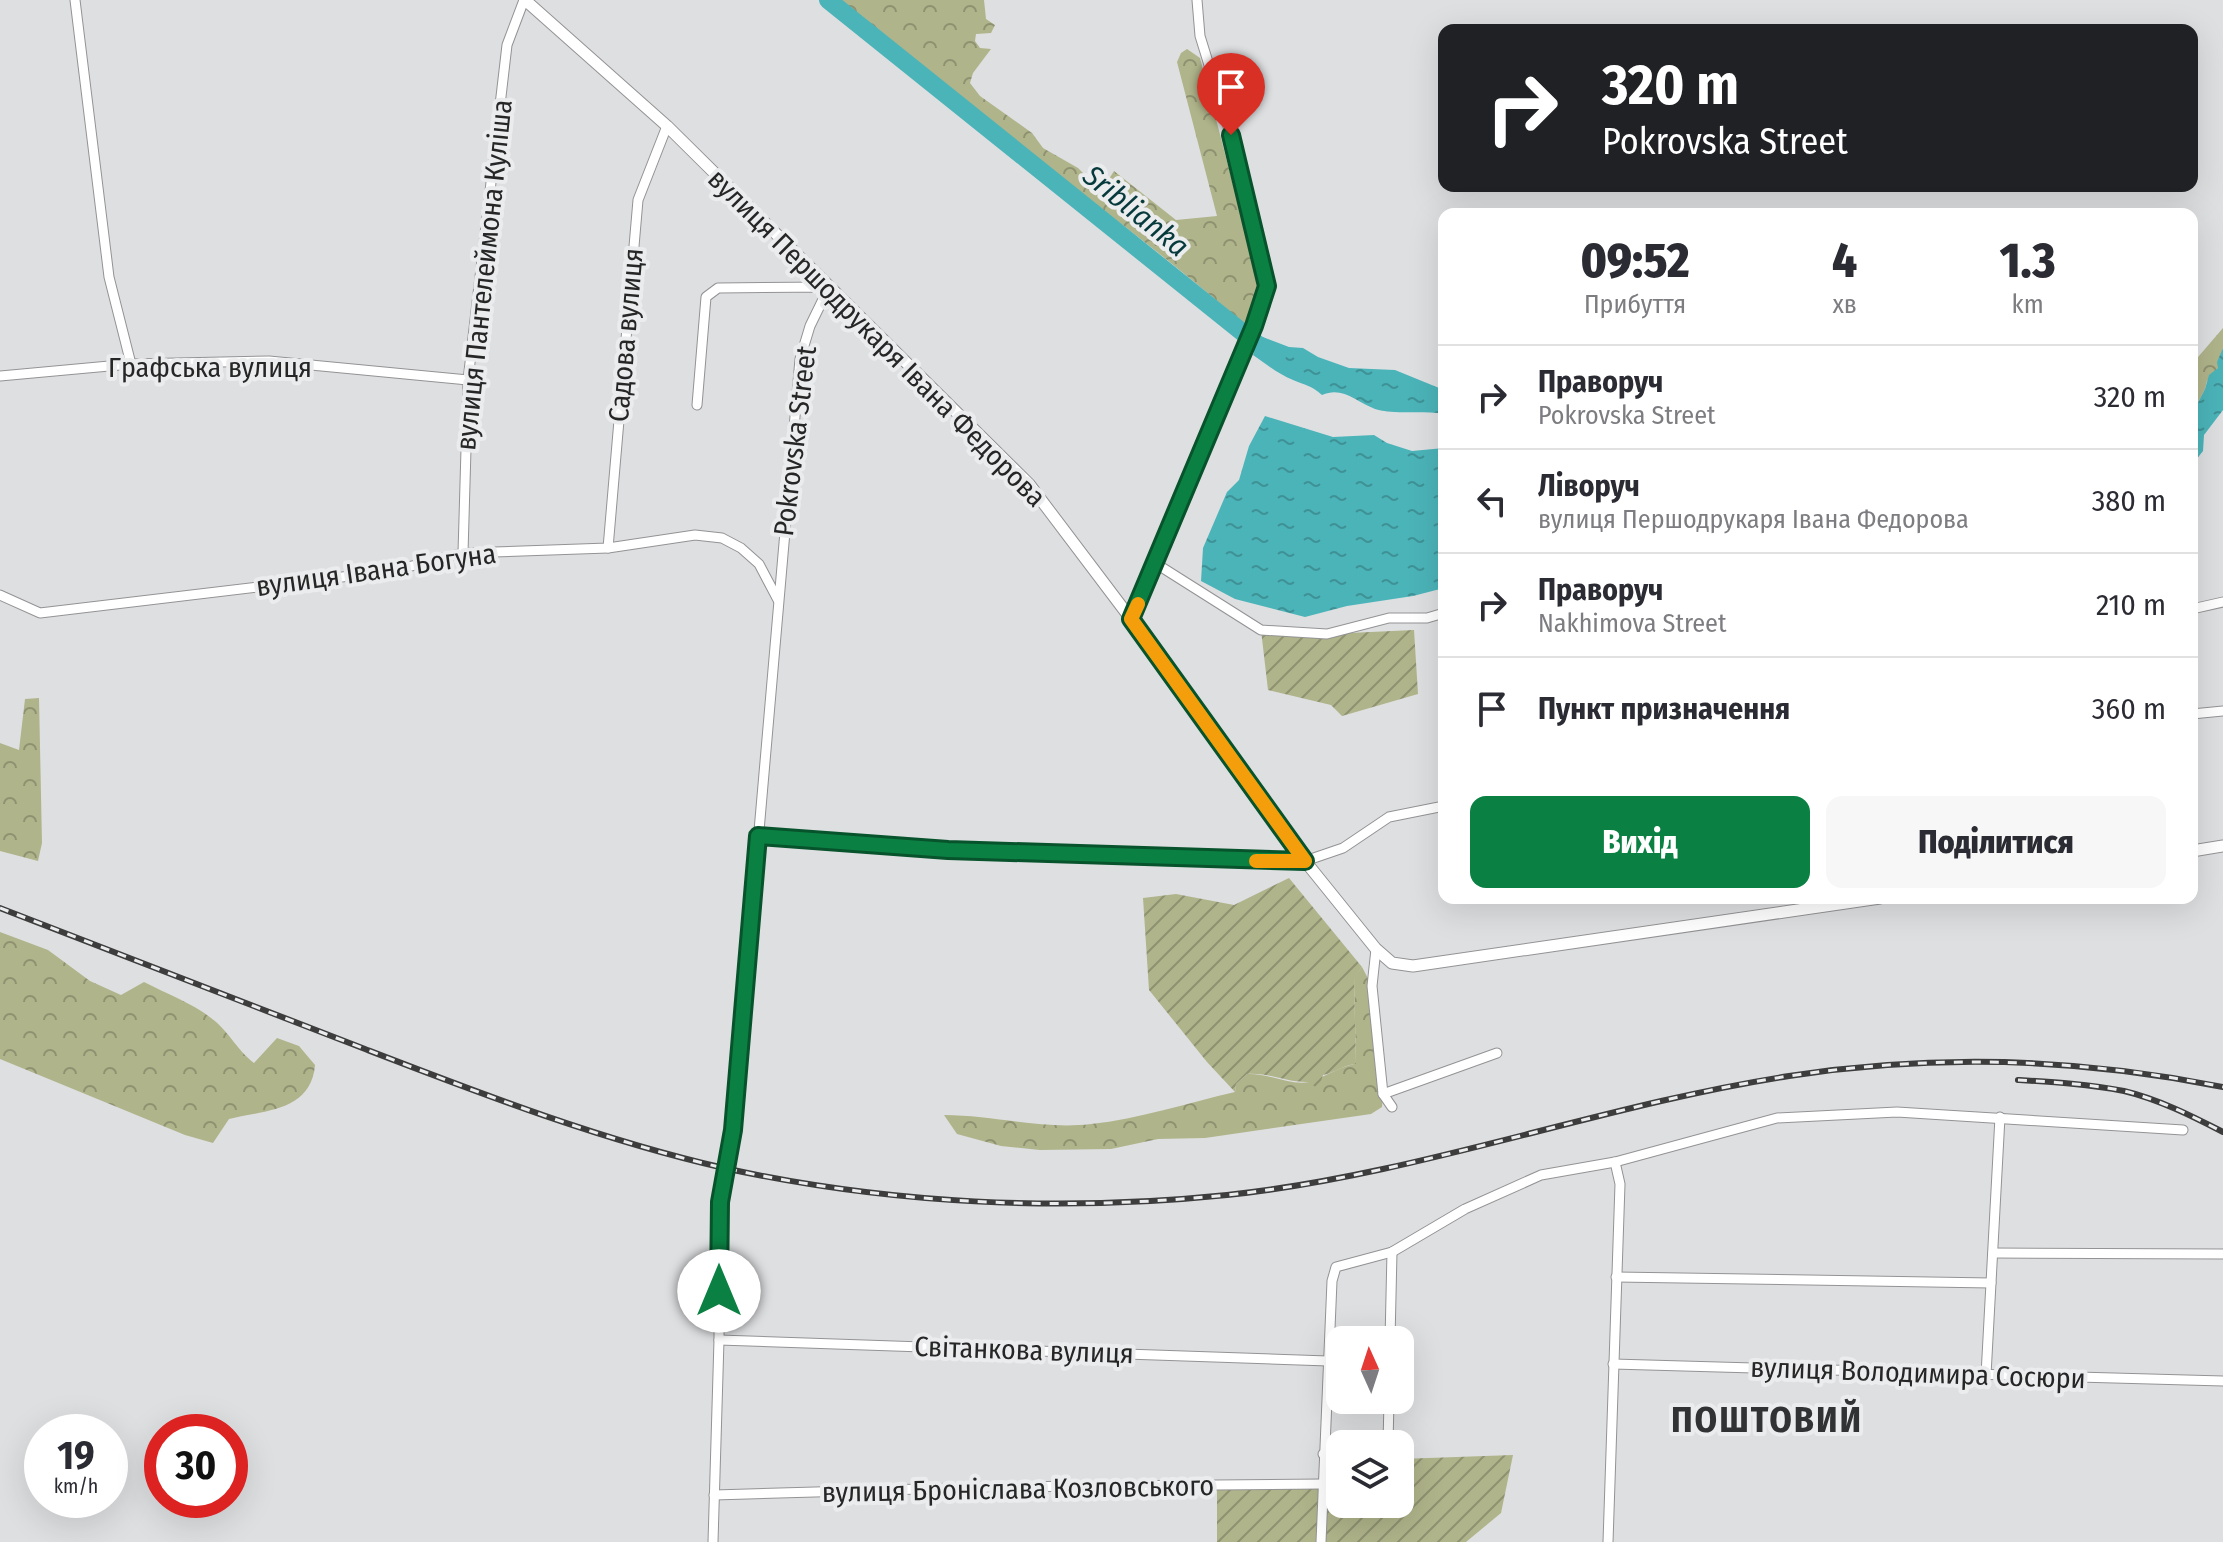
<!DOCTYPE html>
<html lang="uk">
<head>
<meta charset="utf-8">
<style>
  body { margin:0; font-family:"Fira Sans Condensed",sans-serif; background:#f7f7f7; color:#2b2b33; height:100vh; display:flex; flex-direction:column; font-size:30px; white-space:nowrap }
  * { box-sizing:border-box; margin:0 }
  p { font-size:26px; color:#7c7c81 }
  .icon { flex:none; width:44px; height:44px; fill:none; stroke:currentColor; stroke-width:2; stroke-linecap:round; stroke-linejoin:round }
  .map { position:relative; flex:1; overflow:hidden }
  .panel { position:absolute; left:1438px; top:208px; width:760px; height:696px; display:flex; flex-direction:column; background:#fff; border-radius:16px; box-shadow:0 8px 32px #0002 }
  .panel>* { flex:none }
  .banner { position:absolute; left:1438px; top:24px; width:760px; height:168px; border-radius:16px; box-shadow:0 8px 32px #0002; background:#202124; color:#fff; overflow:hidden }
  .needle { width:52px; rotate:357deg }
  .buttons { position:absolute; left:1326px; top:1326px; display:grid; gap:16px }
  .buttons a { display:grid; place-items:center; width:88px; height:88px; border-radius:16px; background:#fff; box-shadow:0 8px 32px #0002; font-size:40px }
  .speed { position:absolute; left:24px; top:1414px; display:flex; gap:16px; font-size:40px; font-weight:700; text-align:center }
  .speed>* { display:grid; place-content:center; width:104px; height:104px; border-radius:50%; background:#fff; box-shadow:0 8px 32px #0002; line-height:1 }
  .speed small { font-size:20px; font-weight:400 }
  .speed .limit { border:12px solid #d22; background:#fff; color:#111 }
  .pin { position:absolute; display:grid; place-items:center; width:68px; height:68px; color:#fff; margin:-82px -34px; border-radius:50% 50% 50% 0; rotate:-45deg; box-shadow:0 0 8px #0007 }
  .pin .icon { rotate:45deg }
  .me { position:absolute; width:88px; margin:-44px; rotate:0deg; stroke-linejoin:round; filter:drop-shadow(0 0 6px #0008) }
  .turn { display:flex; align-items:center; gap:28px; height:168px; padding:0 32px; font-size:36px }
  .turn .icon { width:104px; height:104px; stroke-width:2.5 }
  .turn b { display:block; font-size:56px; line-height:68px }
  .eta { display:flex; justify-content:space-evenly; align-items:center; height:136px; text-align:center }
  .eta b { font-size:48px; font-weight:800; line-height:56px }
  .primary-button { display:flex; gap:16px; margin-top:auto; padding:16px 32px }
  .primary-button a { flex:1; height:92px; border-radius:16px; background:#0b8043; color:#fff; font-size:32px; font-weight:800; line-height:92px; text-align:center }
  .primary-button a+a { background:#f7f7f7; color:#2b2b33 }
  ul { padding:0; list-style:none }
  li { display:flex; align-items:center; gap:24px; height:104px; padding:0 32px; border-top:2px solid #e1e1e2 }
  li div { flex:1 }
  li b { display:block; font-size:30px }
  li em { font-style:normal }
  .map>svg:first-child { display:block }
</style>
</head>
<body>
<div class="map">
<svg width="2223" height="1542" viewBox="0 0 2223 1542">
  <defs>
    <pattern id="forest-crowns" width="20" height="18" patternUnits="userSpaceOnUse" patternTransform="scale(2)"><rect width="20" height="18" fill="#b0b48a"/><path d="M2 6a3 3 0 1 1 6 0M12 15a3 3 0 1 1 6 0" fill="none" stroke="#8f9271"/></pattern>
    <pattern id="garden-furrows" width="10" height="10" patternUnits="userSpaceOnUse" patternTransform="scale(2)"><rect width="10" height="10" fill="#b0b48a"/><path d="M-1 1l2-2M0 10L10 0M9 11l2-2" fill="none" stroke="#8f9271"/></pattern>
    <pattern id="water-ripples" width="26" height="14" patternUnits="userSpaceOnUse" patternTransform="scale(2)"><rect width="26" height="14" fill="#4bb4b9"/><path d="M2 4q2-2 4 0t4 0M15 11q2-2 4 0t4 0" fill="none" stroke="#3e9296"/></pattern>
  </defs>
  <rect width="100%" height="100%" fill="#dedfe1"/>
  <g fill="url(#forest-crowns)">
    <path d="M828 0H984L986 19 995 25 991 33 976 34 975 41 980 48 991 49 973 73 970 83 980 96 1032 133 1043 148 1078 168 1103 193H1117L1122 187 1109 179 1114 171 1176 220 1217 216 1177 62 1181 53 1187 49 1200 58 1257 276V300L1244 324C1111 208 964 111 828 0Z"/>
    <polygon points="2223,328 2223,348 2218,368 2207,381 2205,389 2192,414 2192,364"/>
    <polygon points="39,698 42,843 38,861 0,851 0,743 19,750 25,699"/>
    <path d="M0 932 48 950 90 981 121 995 144 982C165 993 192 1003 211 1018 229 1031 235 1048 254 1063L277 1038 299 1046 315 1065C311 1111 266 1110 229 1119L213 1143 185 1135 0 1059Z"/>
    <path d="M1362 967 1372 986 1383 1094 1382 1107 1371 1114 1205 1138 1158 1139 1111 1149 1040 1150 1001 1146 957 1134 944 1115C993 1115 1043 1130 1091 1124 1139 1119 1187 1103 1235 1092L1236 1084 1247 1074C1269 1073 1291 1086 1309 1082 1323 1078 1343 1065 1356 1064L1354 977Z"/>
  </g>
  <g fill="url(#garden-furrows)">
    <polygon points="1261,630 1327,634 1414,630 1418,694 1342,716 1331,705 1268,690"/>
    <path d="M1289 878 1362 967 1354 978 1356 1064C1346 1064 1334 1073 1323 1075L1318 1089 1309 1082C1287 1083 1269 1072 1247 1074L1236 1084 1235 1092 1207 1062 1149 990 1143 898 1176 894 1234 905Z"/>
    <polygon points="1513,1455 1501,1513 1466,1542 1217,1542 1217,1485 1321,1484 1323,1461 1340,1461 1340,1504 1400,1504 1400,1459"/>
  </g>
  <g fill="url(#water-ripples)">
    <path d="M1260 336 1289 347 1303 348 1318 357 1349 368 1395 370 1444 390V414C1423 410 1393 415 1375 409 1356 402 1343 386 1322 395 1312 386 1305 385 1293 380 1278 374 1266 364 1253 355Z"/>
    <polygon points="2223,348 2223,410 2204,435 2203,451 2192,465 2192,414 2205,389 2209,375 2218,368 2217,362"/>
    <polygon points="1265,416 1333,437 1374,435 1387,443 1412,451 1444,448 1444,588 1413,596 1347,606 1305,617 1235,599 1201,581 1203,548 1227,492 1239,480 1249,446"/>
  </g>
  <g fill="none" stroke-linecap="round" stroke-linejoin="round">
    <polyline stroke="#4bb4b9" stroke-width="18" points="828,0 1257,344 1277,356"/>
    <defs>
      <g id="minor">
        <polyline points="75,0 109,277 131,364"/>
        <polyline points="0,376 131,364 269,361 468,380"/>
        <polyline points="697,405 706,297 718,288 829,287 810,326 800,359 733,1130 720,1202 719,1340 713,1542"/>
        <polyline points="608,548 638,200 667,126"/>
        <polyline points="463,553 468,380 507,45 524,0"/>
        <polyline points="1155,563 1261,630 1327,634 1389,618 1427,618 1444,613"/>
        <polyline points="0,595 40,613 392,571 463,553 608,548 695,535 722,538 741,548 759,564 778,600"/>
        <polyline points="2192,609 2223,602"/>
        <polyline points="1131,619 1254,326 1267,286 1238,159 1200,36 1197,0"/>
        <polyline points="2192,714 2223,711"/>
        <polyline points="758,836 948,850 1305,861 1343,848 1389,817 1444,806"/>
        <polyline points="1376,949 1372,986 1383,1094 1392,1107"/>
        <polyline points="1383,1094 1497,1053"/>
        <polyline points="1993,1253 2223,1254"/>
        <polyline points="1616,1277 1991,1283"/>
        <polyline points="719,1340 1328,1361"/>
        <polyline points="1390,1340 1392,1252"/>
        <polyline points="1613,1364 2223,1381"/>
        <polyline points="1986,1375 2000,1117"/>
        <polyline points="1388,1444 1389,1400"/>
        <polyline points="1323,1454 1340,1452"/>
        <polyline points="714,1495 991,1487 1322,1484"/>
        <polyline points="1321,1542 1332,1281 1336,1267 1392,1252 1465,1209 1541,1175 1615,1162 1777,1118 1897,1112 2183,1130"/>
        <polyline points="1608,1542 1620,1184 1615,1162"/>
      </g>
      <g id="tertiary">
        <polyline points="525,0 667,126 1029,484 1131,619 1305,861 1376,949 1392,963 1413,966 1880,898"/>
        <polyline points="2192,851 2223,846"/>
      </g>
    </defs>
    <use href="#minor" stroke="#939395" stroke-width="11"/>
    <use href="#tertiary" stroke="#939395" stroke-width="13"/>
    <use href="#minor" stroke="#fff" stroke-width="9"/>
    <use href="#tertiary" stroke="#fff" stroke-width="11"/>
    <defs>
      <g id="rail">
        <path d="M0 908C122 955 243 1002 365 1049 482 1094 601 1140 724 1168 888 1204 1061 1212 1227 1195 1418 1175 1600 1105 1789 1076 1933 1054 2080 1058 2223 1087"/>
        <path d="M2018 1080C2053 1082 2089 1084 2124 1091 2158 1099 2192 1116 2223 1132"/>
      </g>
    </defs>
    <use href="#rail" stroke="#3d3d3d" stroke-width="6"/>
    <use href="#rail" stroke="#ebecee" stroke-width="3" stroke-dasharray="9" stroke-linecap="butt"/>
  </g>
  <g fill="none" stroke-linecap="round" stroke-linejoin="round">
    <defs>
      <polyline id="route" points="719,1291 720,1202 733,1130 758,836 948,850 1305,861 1131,619 1254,326 1267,286 1231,135"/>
    </defs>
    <use href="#route" stroke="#07532c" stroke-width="20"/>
    <use href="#route" stroke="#0b8043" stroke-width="14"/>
    <polyline stroke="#f59e0b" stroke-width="14" points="1138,604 1131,619 1305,861 1256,861"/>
  </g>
  <g text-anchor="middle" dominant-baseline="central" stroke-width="8" stroke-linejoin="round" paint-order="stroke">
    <g font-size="28" fill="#262626" stroke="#ebecee">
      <text transform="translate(484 275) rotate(-84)">вулиця Пантелеймона Куліша</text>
      <text transform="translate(626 335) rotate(-85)">Садова вулиця</text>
      <text transform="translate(877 338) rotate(45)">вулиця Першодрукаря Івана Федорова</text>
      <text x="210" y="367">Графська вулиця</text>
      <text transform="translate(795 441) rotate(-83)">Pokrovska Street</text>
      <text transform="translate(376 570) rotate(-8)">вулиця Івана Богуна</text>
      <text transform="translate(1024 1350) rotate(2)">Світанкова вулиця</text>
      <text transform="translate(1918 1373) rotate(2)">вулиця Володимира Сосюри</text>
      <text transform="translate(1018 1489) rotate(-1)">вулиця Броніслава Козловського</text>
    </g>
    <g font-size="30" font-style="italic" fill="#06393c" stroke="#ebecee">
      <text transform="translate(1136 211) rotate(39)">Sriblianka</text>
    </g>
    <g font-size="36" font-weight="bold" letter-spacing="2" fill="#313233" stroke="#ebecee">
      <text x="1767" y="1420">ПОШТОВИЙ</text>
    </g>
  </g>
</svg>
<div class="buttons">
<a><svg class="needle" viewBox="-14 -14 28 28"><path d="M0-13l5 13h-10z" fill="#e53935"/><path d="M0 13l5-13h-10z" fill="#7c7c81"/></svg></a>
<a><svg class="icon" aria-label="layers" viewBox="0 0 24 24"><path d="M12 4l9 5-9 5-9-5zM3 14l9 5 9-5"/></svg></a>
</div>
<div class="speed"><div>19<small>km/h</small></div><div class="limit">30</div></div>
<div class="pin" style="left:1231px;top:135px;background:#d93025"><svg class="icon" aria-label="arrive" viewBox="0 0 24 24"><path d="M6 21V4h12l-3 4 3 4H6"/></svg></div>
<svg class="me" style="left:719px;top:1291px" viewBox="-20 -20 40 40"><circle r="19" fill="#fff"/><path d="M0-13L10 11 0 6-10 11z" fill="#0b8043"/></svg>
<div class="banner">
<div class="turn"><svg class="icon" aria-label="right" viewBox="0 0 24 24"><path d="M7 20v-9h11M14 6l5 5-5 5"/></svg><div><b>320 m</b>Pokrovska Street</div></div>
</div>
<section class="panel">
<div class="eta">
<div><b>09:52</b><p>Прибуття</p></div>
<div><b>4</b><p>хв</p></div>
<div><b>1.3</b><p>km</p></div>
</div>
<ul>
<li><svg class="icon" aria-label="right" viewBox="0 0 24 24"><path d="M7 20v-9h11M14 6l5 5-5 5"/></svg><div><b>Праворуч</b><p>Pokrovska Street</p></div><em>320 m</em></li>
<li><svg class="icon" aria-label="left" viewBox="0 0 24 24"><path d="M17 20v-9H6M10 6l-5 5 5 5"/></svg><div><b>Ліворуч</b><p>вулиця Першодрукаря Івана Федорова</p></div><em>380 m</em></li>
<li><svg class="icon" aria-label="right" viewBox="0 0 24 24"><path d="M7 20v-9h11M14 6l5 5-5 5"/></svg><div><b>Праворуч</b><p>Nakhimova Street</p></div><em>210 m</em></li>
<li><svg class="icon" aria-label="arrive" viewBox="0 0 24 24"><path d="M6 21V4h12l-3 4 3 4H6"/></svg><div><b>Пункт призначення</b></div><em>360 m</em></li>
</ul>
<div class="primary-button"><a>Вихід</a><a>Поділитися</a></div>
</section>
</div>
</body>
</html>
